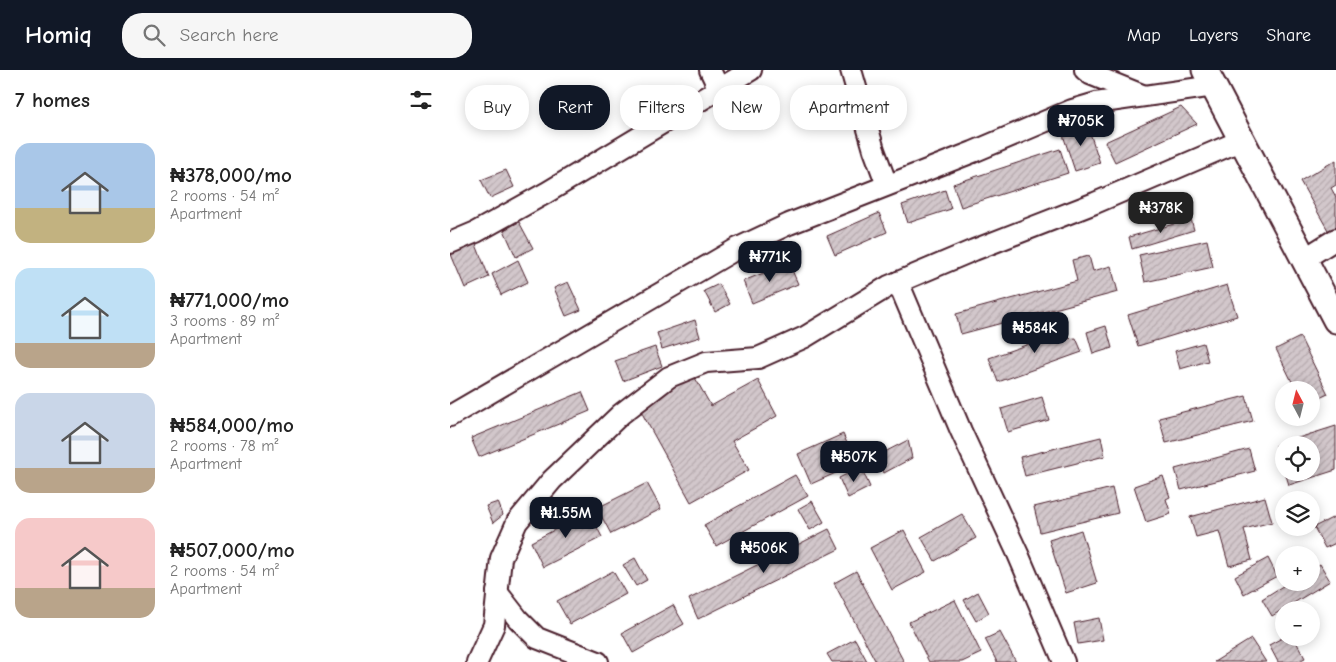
<!DOCTYPE html>
<meta charset="utf-8">
<style>
body{margin:0;font-family:"Comic Neue",sans-serif;background:#f6f6f6;color:#222;height:100vh;display:flex;flex-direction:column;font-size:19px;white-space:nowrap}
*{box-sizing:border-box;margin:0}
p{font-size:16px;color:#767676}
.icon{flex:none;width:28px;height:28px;fill:none;stroke:currentColor;stroke-width:2;stroke-linecap:round;stroke-linejoin:round}
.map{position:relative;flex:1;overflow:hidden}
.side{display:flex;flex-direction:column;background:#fff;width:450px}
.side>*{flex:none}
.guide{position:absolute;left:15px;top:15px;width:475px;height:45px;display:flex;gap:10px}
.needle{width:32px;rotate:353deg}
.controls{position:absolute;left:825px;top:311px;display:grid;gap:10px}
.controls a{display:grid;place-items:center;width:45px;height:45px;border-radius:50%;background:#fff;box-shadow:0 2px 12px #0003;font-size:25px}
.price{position:absolute;translate:-50% -42px;padding:0 11px;border-radius:10px;background:#111827;color:#fff;font-size:16px;line-height:32px;filter:drop-shadow(0 1px 2px #0008)}
.price::after{content:'';position:absolute;left:50%;top:30px;width:15px;height:11px;margin-left:-8px;background:inherit;clip-path:polygon(0 0,100% 0,50% 100%)}
.price.selected{background:#222;color:#fff}
ul{padding:0;list-style:none}
li{display:flex;align-items:center;gap:15px;height:125px;padding:0 15px}
li span{display:grid;place-items:center;flex:none;width:140px;height:100px;border-radius:15px;color:#555}
li>.icon{margin-inline-start:auto}
span .icon{width:60px;height:60px;fill:#fffc;stroke-width:1}
li b{font-size:21px}
h2{display:flex;justify-content:space-between;align-items:center;height:60px;padding:0 15px;font-size:21px}
.tag{padding:0 18px;border-radius:20px;background:#fff;box-shadow:0 2px 12px #0003;font-size:18px;line-height:45px}
.tag.selected{background:#111827;color:#fff}
header{display:flex;align-items:center;gap:30px;box-sizing:border-box;height:70px;padding:0 25px;background:#111827;color:#fff}
header strong{font-size:24px}
nav{display:flex;gap:28px;margin-inline-start:auto;font-size:18px}
.search{width:350px;height:45px;background:#f6f6f6;display:flex;align-items:center;gap:12px;box-sizing:border-box;padding:0 18px;border-radius:20px;color:#767676;font-size:19px}
main{display:flex;flex:1;min-height:0}
.map>svg:first-child{display:block}
.building{fill:url(#building-hatch);stroke:#4a1f2b}
.lines{fill:none;stroke-linecap:round;stroke-linejoin:round}
.minor-casing{stroke:#4a1f2b;stroke-width:24}
.major-casing{stroke:#4a1f2b;stroke-width:29}
.minor{stroke:#fff;stroke-width:20}
.major{stroke:#fff;stroke-width:25}
</style>
<header>
<strong>Homiq</strong>
<div class="search"><svg class="icon" aria-label="search" viewBox="0 0 24 24"><circle cx="10" cy="10" r="6"/><path d="M15 15l6 6"/></svg>Search here</div>
<nav><a>Map</a><a>Layers</a><a>Share</a></nav>
</header>
<main>
<section class="side">
<h2>7 homes<svg class="icon" aria-label="filters" viewBox="0 0 24 24"><path d="M4 7h16M4 17h16"/><circle cx="9" cy="7" r="2"/><circle cx="15" cy="17" r="2"/></svg></h2>
<ul>
<li><span style="background:linear-gradient(#a9c7e8 65%,#c2b280 0)"><svg class="icon" aria-label="home" viewBox="0 0 24 24"><path d="M3 11l9-7 9 7M6 9v11h12V9"/></svg></span><div><b>₦378,000/mo</b><p>2 rooms · 54 m²</p><p>Apartment</p></div></li>
<li><span style="background:linear-gradient(#bfe0f5 75%,#b9a48a 0)"><svg class="icon" aria-label="home" viewBox="0 0 24 24"><path d="M3 11l9-7 9 7M6 9v11h12V9"/></svg></span><div><b>₦771,000/mo</b><p>3 rooms · 89 m²</p><p>Apartment</p></div></li>
<li><span style="background:linear-gradient(#c9d6e8 75%,#b9a48a 0)"><svg class="icon" aria-label="home" viewBox="0 0 24 24"><path d="M3 11l9-7 9 7M6 9v11h12V9"/></svg></span><div><b>₦584,000/mo</b><p>2 rooms · 78 m²</p><p>Apartment</p></div></li>
<li><span style="background:linear-gradient(#f6c9c9 70%,#b9a48a 0)"><svg class="icon" aria-label="home" viewBox="0 0 24 24"><path d="M3 11l9-7 9 7M6 9v11h12V9"/></svg></span><div><b>₦507,000/mo</b><p>2 rooms · 54 m²</p><p>Apartment</p></div></li>
</ul>
</section>
<div class="map">
<svg width="886" height="592" viewBox="0 0 886 592">
<defs>
<pattern id="building-hatch" width="6" height="6" patternUnits="userSpaceOnUse" patternTransform="scale(1.25)"><rect width="6" height="6" fill="#d2c7cb"/><path d="M-1 1l2-2M0 6l6-6M5 7l2-2" fill="none" stroke="#b6aaae"/></pattern>
</defs>
<rect width="100%" height="100%" fill="#fff"/>
<filter id="ink" filterUnits="userSpaceOnUse"><feTurbulence type="fractalNoise" baseFrequency=".02" numOctaves="2"/><feDisplacementMap in="SourceGraphic" scale="10" xChannelSelector="R" yChannelSelector="G"/><feConvolveMatrix kernelMatrix="1 2 1 2 8 2 1 2 1" color-interpolation-filters="sRGB"/></filter>
<g filter="url(#ink)">
<g class="building">
<polygon points="731,37 747,54 665,92 655,72"/>
<polygon points="637,54 650,93 625,101 612,62"/>
<polygon points="610,79 618,103 511,137 503,114"/>
<polygon points="886,90 886,115 881,118 886,127 886,158 879,162 850,111"/>
<polygon points="56,100 64,117 40,128 31,110"/>
<polygon points="495,120 501,139 458,153 452,135"/>
<polygon points="429,143 437,162 385,185 377,166"/>
<polygon points="741,149 744,160 682,179 679,167"/>
<polygon points="69,152 83,178 66,187 54,160"/>
<polygon points="757,170 763,197 695,212 689,185"/>
<polygon points="25,172 39,207 15,218 0,182"/>
<polygon points="639,186 643,201 661,196 668,222 511,264 506,244 627,211 622,190"/>
<polygon points="68,190 78,212 51,225 42,204"/>
<polygon points="339,193 348,214 302,233 293,211"/>
<polygon points="118,212 131,240 116,246 104,218"/>
<polygon points="269,214 280,234 265,242 254,221"/>
<polygon points="777,215 787,246 688,276 678,245"/>
<polygon points="245,250 250,267 212,279 207,263"/>
<polygon points="609,253 615,269 626,268 632,282 548,312 539,288 596,268 593,259"/>
<polygon points="656,256 662,278 643,284 637,262"/>
<polygon points="850,267 878,324 861,332 861,320 846,320 826,279"/>
<polygon points="753,273 758,291 730,299 725,281"/>
<polygon points="205,277 212,296 173,311 165,291"/>
<polygon points="244,306 261,336 308,310 327,346 282,371 299,400 241,432 188,336"/>
<polygon points="132,322 140,341 29,387 21,368"/>
<polygon points="796,326 803,351 716,373 709,348"/>
<polygon points="592,327 599,350 558,362 551,339"/>
<polygon points="886,356 886,400 839,415 835,402 861,402 861,375 834,375 834,398 826,375"/>
<polygon points="393,364 406,394 361,414 348,384"/>
<polygon points="651,367 655,386 575,406 570,387"/>
<polygon points="458,370 462,388 434,403 425,387"/>
<polygon points="799,379 805,401 731,420 725,399"/>
<polygon points="411,397 420,417 398,428 389,408"/>
<polygon points="345,405 358,426 266,476 254,455"/>
<polygon points="713,406 720,427 716,429 721,444 696,452 684,416"/>
<polygon points="197,413 211,439 161,464 147,438"/>
<polygon points="662,418 668,443 590,462 584,437"/>
<polygon points="815,427 822,452 794,459 802,490 779,496 769,461 746,467 740,447"/>
<polygon points="362,431 374,452 360,460 348,439"/>
<polygon points="48,432 53,445 43,453 36,436"/>
<polygon points="139,442 152,467 93,497 81,472"/>
<polygon points="512,444 526,468 485,491 471,467"/>
<polygon points="886,446 886,473 875,478 864,457"/>
<polygon points="379,459 389,479 248,549 239,529"/>
<polygon points="454,460 476,502 442,520 420,478"/>
<polygon points="631,460 647,513 616,523 599,470"/>
<polygon points="185,488 197,510 186,516 173,495"/>
<polygon points="818,488 827,506 794,524 785,506"/>
<polygon points="870,494 880,511 822,546 812,529 839,512 861,512 861,499"/>
<polygon points="163,501 176,524 120,554 107,531"/>
<polygon points="406,501 454,592 426,592 384,513"/>
<polygon points="528,522 539,543 526,551 514,530"/>
<polygon points="505,530 531,583 512,592 479,592 459,552"/>
<polygon points="223,535 234,554 183,583 172,563"/>
<polygon points="649,548 653,570 628,574 624,553"/>
<polygon points="550,562 566,592 547,592 535,569"/>
<polygon points="834,567 844,568 855,588 847,592 828,592 819,575"/>
<polygon points="405,569 417,591 382,592 377,584"/>
<polygon points="801,569 816,592 764,592"/>
</g>
<g class="lines">
<g class="minor-casing">
<g id="minor">
<polyline points="260,0 269,19"/>
<polyline points="401,0 424,80 437,115"/>
<polyline points="635,0 640,4 692,25"/>
<polyline points="0,173 26,162 96,123 301,0"/>
<polyline points="854,189 886,169"/>
<polyline points="448,212 511,361 568,484 614,592"/>
<polyline points="0,346 288,178 339,154 523,82 622,40 646,33 764,16"/>
<polyline points="47,522 68,549 87,568 148,592"/>
<polyline points="27,592 44,555 51,488 67,452 102,410 171,344 219,307 256,292 308,288 355,267 439,216 524,180 645,133 792,70"/>
</g>
</g>
<g class="major-casing">
<polyline id="major" points="755,0 886,250"/>
</g>
<use href="#minor" class="minor"/>
<use href="#major" class="major"/>
</g>
</g>
</svg>
<div class="controls">
<a><svg class="needle" viewBox="-14 -14 28 28"><path d="M0-13l5 13h-10z" fill="#e53935"/><path d="M0 13l5-13h-10z" fill="#767676"/></svg></a>
<a><svg class="icon" aria-label="locate" viewBox="0 0 24 24"><circle cx="12" cy="12" r="6"/><path d="M12 2v4M12 18v4M2 12h4M18 12h4"/></svg></a>
<a><svg class="icon" aria-label="layers" viewBox="0 0 24 24"><path d="M12 4l9 5-9 5-9-5zM3 14l9 5 9-5"/></svg></a>
<a>+</a>
<a>−</a>
</div>
<b class="price" style="left:631px;top:77px">₦705K</b>
<b class="price selected" style="left:711px;top:164px">₦378K</b>
<b class="price" style="left:320px;top:213px">₦771K</b>
<b class="price" style="left:585px;top:284px">₦584K</b>
<b class="price" style="left:404px;top:413px">₦507K</b>
<b class="price" style="left:116px;top:469px">₦1.55M</b>
<b class="price" style="left:314px;top:504px">₦506K</b>
<div class="guide">
<a class="tag">Buy</a>
<a class="tag selected">Rent</a>
<a class="tag">Filters</a>
<a class="tag">New</a>
<a class="tag">Apartment</a>
</div>
</div>
</main>
